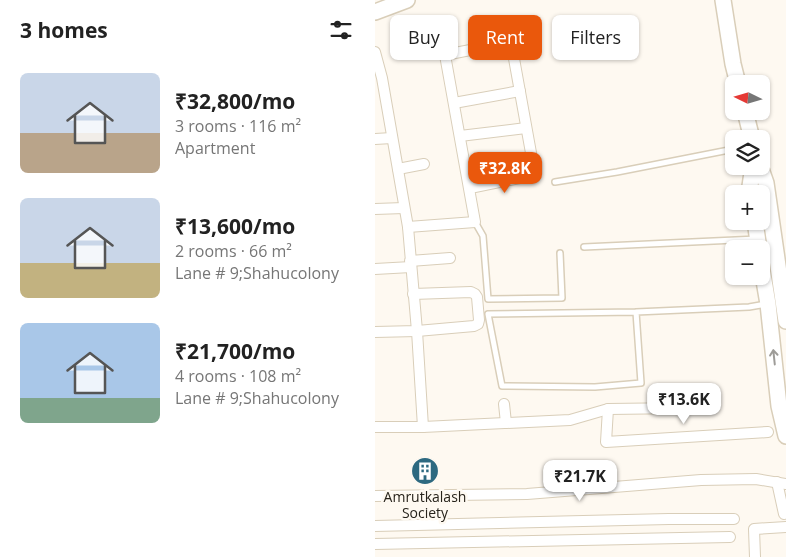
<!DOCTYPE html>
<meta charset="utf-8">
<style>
body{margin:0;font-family:"Open Sans",sans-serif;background:#f2f2f2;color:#222;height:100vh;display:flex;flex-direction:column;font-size:19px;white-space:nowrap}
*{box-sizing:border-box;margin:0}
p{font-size:16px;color:#767676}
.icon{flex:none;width:28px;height:28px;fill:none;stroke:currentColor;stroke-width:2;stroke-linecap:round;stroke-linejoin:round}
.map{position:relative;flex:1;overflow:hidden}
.sheet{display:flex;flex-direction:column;background:#fff;width:375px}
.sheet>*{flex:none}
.banner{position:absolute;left:15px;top:15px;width:320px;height:45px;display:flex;gap:10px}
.needle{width:32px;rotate:275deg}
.buttons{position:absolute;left:350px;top:75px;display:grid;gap:10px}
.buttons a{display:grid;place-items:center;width:45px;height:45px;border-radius:8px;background:#fff;box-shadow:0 1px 4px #0004;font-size:25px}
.price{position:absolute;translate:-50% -42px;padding:0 11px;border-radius:10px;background:#fff;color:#222;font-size:16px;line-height:32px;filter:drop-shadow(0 1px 2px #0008)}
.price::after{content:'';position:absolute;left:50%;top:30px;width:15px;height:11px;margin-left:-8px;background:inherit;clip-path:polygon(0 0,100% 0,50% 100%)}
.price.current{background:#ea580c;color:#fff}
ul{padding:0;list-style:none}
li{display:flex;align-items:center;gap:15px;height:125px;padding:0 20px}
li span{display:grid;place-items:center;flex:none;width:140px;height:100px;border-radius:8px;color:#555}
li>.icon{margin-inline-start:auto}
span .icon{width:60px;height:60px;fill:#fffc;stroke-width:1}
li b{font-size:21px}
h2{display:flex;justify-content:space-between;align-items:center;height:60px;padding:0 20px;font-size:21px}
.tag{padding:0 18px;border-radius:8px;background:#fff;box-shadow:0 1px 4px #0004;font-size:18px;line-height:45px}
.tag.current{background:#ea580c;color:#fff}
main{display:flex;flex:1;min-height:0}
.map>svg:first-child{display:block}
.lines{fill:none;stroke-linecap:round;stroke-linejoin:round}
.lane-casing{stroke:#d9ceb9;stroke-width:8}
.street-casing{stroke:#d9ceb9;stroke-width:12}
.secondary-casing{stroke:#d9ceb9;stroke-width:18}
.lane{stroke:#fff;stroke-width:5}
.street{stroke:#fff;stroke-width:10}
.secondary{stroke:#fff;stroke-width:15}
.oneway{stroke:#9e9c98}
.labels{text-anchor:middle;stroke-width:5;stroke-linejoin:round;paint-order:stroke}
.poi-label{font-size:14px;fill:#27231b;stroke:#fef9f1}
</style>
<main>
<section class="sheet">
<h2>3 homes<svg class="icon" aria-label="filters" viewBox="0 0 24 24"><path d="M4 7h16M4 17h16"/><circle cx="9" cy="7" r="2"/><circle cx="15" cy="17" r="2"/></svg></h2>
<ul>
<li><span style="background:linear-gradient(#c9d6e8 60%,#b9a48a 0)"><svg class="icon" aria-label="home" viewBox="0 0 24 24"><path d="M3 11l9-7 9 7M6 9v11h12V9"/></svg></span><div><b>₹32,800/mo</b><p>3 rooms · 116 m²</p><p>Apartment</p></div></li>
<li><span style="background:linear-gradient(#c9d6e8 65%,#c2b280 0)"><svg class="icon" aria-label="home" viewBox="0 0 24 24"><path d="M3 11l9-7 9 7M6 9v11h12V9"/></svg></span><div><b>₹13,600/mo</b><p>2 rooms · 66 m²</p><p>Lane # 9;Shahucolony</p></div></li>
<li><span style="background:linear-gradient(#a9c7e8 75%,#7fa58c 0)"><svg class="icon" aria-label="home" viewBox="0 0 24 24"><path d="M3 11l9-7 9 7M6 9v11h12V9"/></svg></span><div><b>₹21,700/mo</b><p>4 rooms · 108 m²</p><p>Lane # 9;Shahucolony</p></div></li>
</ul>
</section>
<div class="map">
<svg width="411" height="557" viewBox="0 0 411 557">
<rect width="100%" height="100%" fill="#fef9f1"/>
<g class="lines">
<g class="lane-casing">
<g id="lane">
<polyline points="180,182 242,172 359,149"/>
<polyline points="100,222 108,236 113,299 187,298 185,253"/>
<polyline points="209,247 382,239"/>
<polyline points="261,312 266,383 220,387 127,386 113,314 261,312 374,307 391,304"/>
</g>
</g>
<g class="street-casing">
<g id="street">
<polyline points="0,52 7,78 33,227 42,331 48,427"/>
<polyline points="79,103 145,91"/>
<polyline points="85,136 151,128"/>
<polyline points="0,139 17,138"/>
<polyline points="23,169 49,164"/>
<polyline points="0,209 29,208"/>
<polyline points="33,227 100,222 70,55 136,42 160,175 95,188"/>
<polyline points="35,261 75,258"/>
<polyline points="0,269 36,267"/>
<polyline points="0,332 42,331 99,326 103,324 104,320 102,297 100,294 96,292 38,294"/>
<polyline points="129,404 131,423"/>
<polyline points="233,409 231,442 393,432"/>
<polyline points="0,427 48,427 195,420 233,409 311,408"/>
<polyline points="402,482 409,514"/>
<polyline points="0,496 152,494 326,480 381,479 411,484"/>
<polyline points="0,526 294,519 359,519"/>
<polyline points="0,544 355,537"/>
<polyline points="380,557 379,529 411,527"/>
</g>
</g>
<g class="secondary-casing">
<g id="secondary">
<polyline points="348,0 358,64 363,84"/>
<polyline points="0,12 32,0"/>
<polyline points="370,111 377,139"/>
<polyline points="385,166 391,183 411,321"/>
<polyline points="377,194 375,186 378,166"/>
<polyline points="380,221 384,249"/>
<polyline points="386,263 393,304 404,406 411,436"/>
</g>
</g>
<use href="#lane" class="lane"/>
<use href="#street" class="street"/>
<use href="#secondary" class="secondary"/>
</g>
<defs><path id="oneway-shaft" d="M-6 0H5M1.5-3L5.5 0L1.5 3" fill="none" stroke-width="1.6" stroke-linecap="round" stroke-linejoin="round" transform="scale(1.25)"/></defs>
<use class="oneway" href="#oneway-shaft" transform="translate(399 357) rotate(-96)"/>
<defs>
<g id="building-disc" transform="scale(1.4375)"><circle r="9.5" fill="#2d6980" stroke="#fef9f1"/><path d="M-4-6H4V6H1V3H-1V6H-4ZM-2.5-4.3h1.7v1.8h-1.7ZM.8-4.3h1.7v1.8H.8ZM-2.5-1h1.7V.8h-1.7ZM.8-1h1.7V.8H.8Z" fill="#fff"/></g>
</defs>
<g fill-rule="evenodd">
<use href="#building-disc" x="50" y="471"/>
</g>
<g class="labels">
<g class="poi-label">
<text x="50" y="502">Amrutkalash<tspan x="50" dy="16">Society</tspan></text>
</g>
</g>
</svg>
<div class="buttons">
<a><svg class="needle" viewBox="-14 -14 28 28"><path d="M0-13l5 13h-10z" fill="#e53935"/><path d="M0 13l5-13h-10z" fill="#767676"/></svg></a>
<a><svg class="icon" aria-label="layers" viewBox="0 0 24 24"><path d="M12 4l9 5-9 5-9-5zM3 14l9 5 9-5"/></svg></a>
<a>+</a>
<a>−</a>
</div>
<b class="price current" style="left:130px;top:194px">₹32.8K</b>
<b class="price" style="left:309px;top:425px">₹13.6K</b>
<b class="price" style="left:205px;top:502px">₹21.7K</b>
<div class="banner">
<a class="tag">Buy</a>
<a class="tag current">Rent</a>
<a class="tag">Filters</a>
</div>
</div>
</main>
